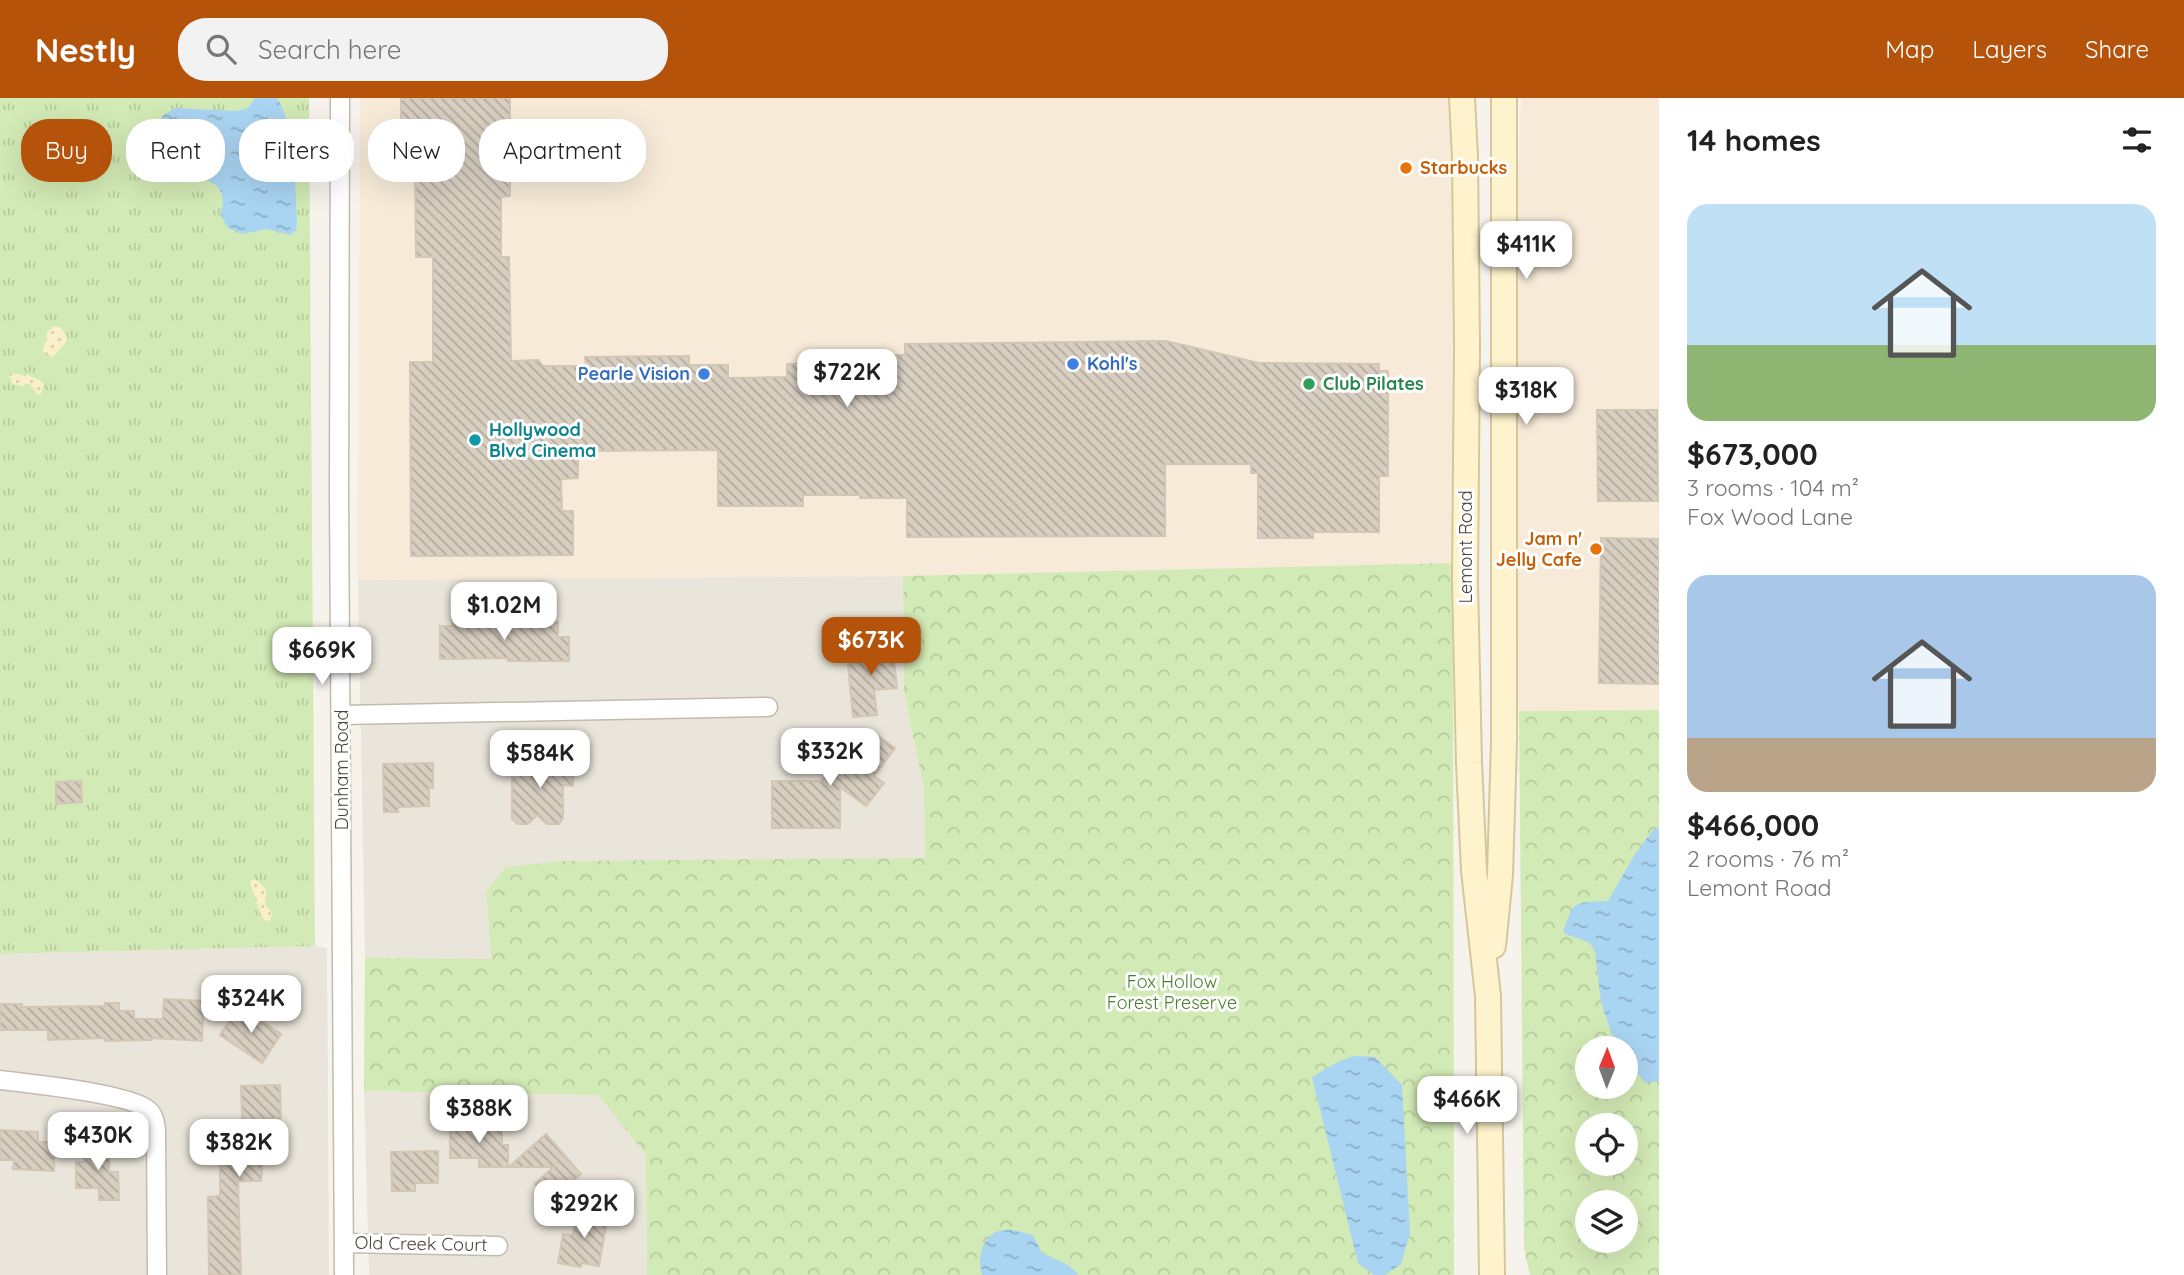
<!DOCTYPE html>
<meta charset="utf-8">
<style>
body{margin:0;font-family:Quicksand,sans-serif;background:#f2f2f2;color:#222;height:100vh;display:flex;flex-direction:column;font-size:26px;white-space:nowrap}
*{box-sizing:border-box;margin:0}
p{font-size:23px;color:#767676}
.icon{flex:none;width:38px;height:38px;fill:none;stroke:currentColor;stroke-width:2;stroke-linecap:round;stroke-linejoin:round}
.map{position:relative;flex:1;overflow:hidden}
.sheet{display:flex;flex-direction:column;background:#fff;width:525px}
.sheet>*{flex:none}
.top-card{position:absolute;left:21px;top:21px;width:665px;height:63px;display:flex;gap:14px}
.needle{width:46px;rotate:1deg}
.buttons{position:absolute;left:1575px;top:938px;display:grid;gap:14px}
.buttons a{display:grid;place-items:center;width:63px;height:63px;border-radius:50%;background:#fff;box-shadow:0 7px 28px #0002;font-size:35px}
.price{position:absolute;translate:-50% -60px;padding:0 16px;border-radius:14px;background:#fff;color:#222;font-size:23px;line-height:46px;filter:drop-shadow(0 2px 4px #0008)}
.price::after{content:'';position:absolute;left:50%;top:42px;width:21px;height:16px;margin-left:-10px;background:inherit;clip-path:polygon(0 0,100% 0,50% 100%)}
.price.selected{background:#b45309;color:#fff}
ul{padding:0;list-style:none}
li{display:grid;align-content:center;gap:14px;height:371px;padding:0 28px}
li span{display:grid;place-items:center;height:217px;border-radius:21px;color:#555}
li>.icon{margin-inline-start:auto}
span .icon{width:126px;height:126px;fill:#fffc;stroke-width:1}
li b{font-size:30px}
h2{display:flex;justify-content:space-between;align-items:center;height:84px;padding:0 28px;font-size:30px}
.tag{padding:0 24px;border-radius:28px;background:#fff;box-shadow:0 7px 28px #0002;font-size:24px;line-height:63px}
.tag.selected{background:#b45309;color:#fff}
header{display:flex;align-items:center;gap:42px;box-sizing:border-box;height:98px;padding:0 35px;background:#b45309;color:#fff}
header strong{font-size:33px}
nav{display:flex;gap:38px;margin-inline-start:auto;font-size:24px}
.search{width:490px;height:63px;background:#f2f2f2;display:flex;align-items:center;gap:18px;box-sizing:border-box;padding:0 24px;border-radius:28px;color:#767676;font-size:26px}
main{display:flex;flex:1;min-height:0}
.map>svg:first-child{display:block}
.residential{fill:#eae5da}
.commercial{fill:#f7ead8}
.grass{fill:url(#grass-tufts)}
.sand{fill:url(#sand-dots)}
.park{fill:url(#park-crowns);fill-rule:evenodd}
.water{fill:url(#water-ripples)}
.building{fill:url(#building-back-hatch);stroke:#d3c7b4;stroke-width:2}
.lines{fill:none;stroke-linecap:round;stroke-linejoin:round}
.street-casing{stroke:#c2bbae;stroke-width:21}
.secondary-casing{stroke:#d6c79b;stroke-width:28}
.street{stroke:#fff;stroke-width:18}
.secondary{stroke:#fff3cd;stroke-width:24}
.food-dot{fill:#e8710a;stroke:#fff;stroke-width:2.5}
.shop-dot{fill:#3f7fe0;stroke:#fff;stroke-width:2.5}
.leisure-dot{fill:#2e9e5b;stroke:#fff;stroke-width:2.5}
.culture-dot{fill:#0f9aa8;stroke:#fff;stroke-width:2.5}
.labels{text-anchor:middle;stroke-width:6;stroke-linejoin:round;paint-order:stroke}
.food-label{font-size:18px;font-weight:bold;fill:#c56008;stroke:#fff;text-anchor:start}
.shop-label{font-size:18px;font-weight:bold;fill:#366cbe;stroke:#fff;text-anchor:start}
.leisure-label{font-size:18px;font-weight:bold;fill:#27864d;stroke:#fff;text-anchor:start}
.culture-label{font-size:18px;font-weight:bold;fill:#0d838f;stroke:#fff;text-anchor:start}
.street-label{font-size:18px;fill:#4b4439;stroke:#fff}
.park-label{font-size:18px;fill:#4a7f2a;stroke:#fff}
</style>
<header>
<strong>Nestly</strong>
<div class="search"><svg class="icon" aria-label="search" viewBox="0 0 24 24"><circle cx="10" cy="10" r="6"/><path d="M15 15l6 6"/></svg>Search here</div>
<nav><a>Map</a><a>Layers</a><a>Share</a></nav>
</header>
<main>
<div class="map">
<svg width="1659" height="1177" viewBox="0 0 1659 1177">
<defs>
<pattern id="grass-tufts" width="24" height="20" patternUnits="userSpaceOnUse" patternTransform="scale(1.75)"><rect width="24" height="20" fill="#d2eab5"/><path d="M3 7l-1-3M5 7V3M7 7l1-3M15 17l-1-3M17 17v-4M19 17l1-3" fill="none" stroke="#b6ca9c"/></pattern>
<pattern id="sand-dots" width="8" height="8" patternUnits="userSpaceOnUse" patternTransform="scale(1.75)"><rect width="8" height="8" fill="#f9efc9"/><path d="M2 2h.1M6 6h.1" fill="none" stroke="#d7cead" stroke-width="1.8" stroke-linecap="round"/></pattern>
<pattern id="park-crowns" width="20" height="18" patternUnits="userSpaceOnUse" patternTransform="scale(1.75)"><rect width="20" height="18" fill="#d2eab5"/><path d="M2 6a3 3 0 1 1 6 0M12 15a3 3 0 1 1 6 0" fill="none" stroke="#b6ca9c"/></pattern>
<pattern id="water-ripples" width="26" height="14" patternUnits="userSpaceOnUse" patternTransform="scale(1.75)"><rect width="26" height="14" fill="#a9d4f2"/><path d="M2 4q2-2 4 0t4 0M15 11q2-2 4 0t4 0" fill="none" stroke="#8caec5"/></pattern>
<pattern id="building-back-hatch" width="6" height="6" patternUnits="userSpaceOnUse" patternTransform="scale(1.75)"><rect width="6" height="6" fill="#d8cfc1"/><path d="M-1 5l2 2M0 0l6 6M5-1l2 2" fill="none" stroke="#b1aa9e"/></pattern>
</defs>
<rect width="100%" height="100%" fill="#f6f3ec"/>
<g class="residential">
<polygon points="903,478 904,594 924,691 925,761 564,763 486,793 491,861 365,860 358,482"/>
<polygon points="315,848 327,850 329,1177 0,1177 0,856"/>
<polygon points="364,993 598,997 646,1057 647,1177 369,1177"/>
</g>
<g class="commercial">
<polygon points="360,0 1451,0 1452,19 1453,465 903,478 358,482"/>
<polygon points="1521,0 1659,0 1659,612 1519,613 1513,134 1519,66"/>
</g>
<polygon class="grass" points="0,0 309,0 315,848 0,856"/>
<g class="sand">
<path d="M55,228L60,229L67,238L66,244L53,259L43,254C43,247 47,241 47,234Z"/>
<polygon points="12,276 28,277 39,282 44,286 41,296 37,296 30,286 25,286 23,288 13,286 9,278"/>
<path d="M252,781L259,783L266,792C266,808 261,802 272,815L270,823L263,822L250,785Z"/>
</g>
<g class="park">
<polygon points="1453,465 1454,1177 647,1177 646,1057 598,997 364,993 365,860 491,861 486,793 506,769 564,763 925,760 924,691 904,594 903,478"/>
<path d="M1659,612V1177H1530L1524,1151L1519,613ZM1587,950H1626V989H1587ZM1587,1027H1626V1066H1587ZM1587,1104H1626V1143H1587Z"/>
</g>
<g class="water">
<path d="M255,0H277C296,30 295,88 297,124L296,132L291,137L266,131L243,136L228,130L220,116L223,107L222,96L217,88L182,67L158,36L162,18L175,10L236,13L248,10Z"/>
<path d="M1654,731H1659V983L1645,985L1626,960V950H1618L1615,946L1601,904L1595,854L1590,845L1563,835C1573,801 1575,805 1608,803L1635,756Z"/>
<polygon points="1353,958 1375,959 1402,987 1410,1136 1401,1166 1385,1177 1374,1177 1358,1165 1312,979 1336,965"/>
<path d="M1014,1132L1033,1137L1042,1155L1068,1167L1079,1177H982C977,1162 981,1142 996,1134C1001,1132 1009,1132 1014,1132Z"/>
</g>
<g class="building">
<polygon points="401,0 510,0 510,98 501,99 501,159 509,159 511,263 538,262 543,268 586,268 585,259 689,258 689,267 728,267 728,280 787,279 787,266 827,265 827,257 905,257 905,246 1166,243 1259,265 1379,266 1379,273 1388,273 1388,378 1379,378 1379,434 1313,434 1313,440 1258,440 1258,375 1251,375 1251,366 1165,366 1165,438 907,439 907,400 860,400 860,397 803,397 803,408 718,408 718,352 578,353 578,380 561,381 562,413 573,413 573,457 411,458 410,264 433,264 433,159 416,159 415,60 401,60"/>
<polygon points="1597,312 1657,312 1658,403 1598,403"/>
<polygon points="1601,440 1659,441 1659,586 1599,585"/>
<polygon points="452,521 471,521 471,529 508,528 508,525 558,524 558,539 569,539 569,563 508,563 508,560 440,561 440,528 452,528"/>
<polygon points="892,544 897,590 874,592 877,617 853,619 848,567 872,546"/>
<polygon points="877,637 895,650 874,678 884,685 866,708 840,689 840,730 772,730 772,683 822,683 835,665 830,662 845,642 863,655"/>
<polygon points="540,661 573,661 573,688 563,687 563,720 559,726 547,726 537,717 528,726 518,726 512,721 512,664 540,664"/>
<polygon points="433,665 433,690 429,690 429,708 398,709 398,714 384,714 383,666"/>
<polygon points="81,683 82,704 56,706 56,684"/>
<polygon points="164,901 204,903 202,943 152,940 152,942 105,943 105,940 48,942 48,932 0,932 0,906 22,906 22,909 105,908 105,905 119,905 119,913 134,913 134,921 163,921"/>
<polygon points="239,908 281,936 262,965 220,937"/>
<polygon points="280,987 281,1020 263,1021 263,1026 260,1026 262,1077 261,1083 238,1083 241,1177 209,1177 208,1099 220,1098 220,1063 227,1063 235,1054 234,1044 243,1044 241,988"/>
<polygon points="450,1028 502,1029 502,1047 508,1047 508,1069 479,1069 479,1060 450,1060"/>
<polygon points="0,1032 38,1034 38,1044 55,1044 54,1073 13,1071 14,1062 0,1062"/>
<polygon points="546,1036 581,1076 568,1087 572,1092 554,1108 535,1086 553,1069 509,1069"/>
<polygon points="84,1046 109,1046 109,1074 118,1074 119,1102 99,1102 99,1090 76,1090 76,1064 84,1064"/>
<polygon points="438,1053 438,1085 415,1085 415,1093 392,1093 391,1054"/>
<polygon points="577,1111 608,1115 599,1168 582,1165 581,1169 558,1165 563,1136 573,1137"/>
</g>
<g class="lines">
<g class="street-casing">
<g id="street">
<polyline points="340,0 339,398 344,1177"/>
<polyline points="342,617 768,609"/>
<path d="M0,982C27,985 131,996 148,1012C154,1017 155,1024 156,1032L157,1177"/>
<polyline points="344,1145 498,1148"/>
</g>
</g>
<g class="secondary-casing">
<g id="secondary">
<polyline points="1462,0 1465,59 1467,247 1465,484 1469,665 1474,773 1488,898 1492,1177"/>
<polyline points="1493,848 1500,777 1504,644 1504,0"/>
</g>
</g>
<use href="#street" class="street"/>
<use href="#secondary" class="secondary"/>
</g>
<g class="food-dot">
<circle cx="1406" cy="70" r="7"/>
<circle cx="1596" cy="451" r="7"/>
</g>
<g class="shop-dot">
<circle cx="1073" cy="266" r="7"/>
<circle cx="704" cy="276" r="7"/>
</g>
<circle class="leisure-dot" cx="1309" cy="286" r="7"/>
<circle class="culture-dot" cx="475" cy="342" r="7"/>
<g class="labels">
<g class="food-label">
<text x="1420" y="76">Starbucks</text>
<text x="1582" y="447" text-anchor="end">Jam n'<tspan x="1582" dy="21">Jelly Cafe</tspan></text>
</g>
<g class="shop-label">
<text x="1087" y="272">Kohl's</text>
<text x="690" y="282" text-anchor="end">Pearle Vision</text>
</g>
<g class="leisure-label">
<text x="1323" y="292">Club Pilates</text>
</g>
<g class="culture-label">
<text x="489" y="338">Hollywood<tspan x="489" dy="21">Blvd Cinema</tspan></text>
</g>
<g class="street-label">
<text transform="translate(1466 449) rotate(-90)" y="6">Lemont Road</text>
<text transform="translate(342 672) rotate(-90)" y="6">Dunham Road</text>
<text transform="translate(421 1146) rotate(1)" y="6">Old Creek Court</text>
</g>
<g class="park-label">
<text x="1172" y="890">Fox Hollow<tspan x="1172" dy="21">Forest Preserve</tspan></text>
</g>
</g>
</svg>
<div class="buttons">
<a><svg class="needle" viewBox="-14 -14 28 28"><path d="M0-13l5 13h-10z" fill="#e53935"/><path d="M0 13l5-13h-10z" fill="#767676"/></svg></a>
<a><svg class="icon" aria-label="locate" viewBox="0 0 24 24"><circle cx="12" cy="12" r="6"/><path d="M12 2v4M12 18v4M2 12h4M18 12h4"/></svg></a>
<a><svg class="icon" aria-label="layers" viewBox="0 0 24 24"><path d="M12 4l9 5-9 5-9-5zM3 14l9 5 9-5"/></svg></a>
</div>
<b class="price" style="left:1526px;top:183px">$411K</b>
<b class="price" style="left:847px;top:311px">$722K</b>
<b class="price" style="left:1526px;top:329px">$318K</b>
<b class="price" style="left:504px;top:544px">$1.02M</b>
<b class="price selected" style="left:871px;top:579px">$673K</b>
<b class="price" style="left:322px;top:589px">$669K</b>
<b class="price" style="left:830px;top:690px">$332K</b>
<b class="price" style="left:540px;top:692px">$584K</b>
<b class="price" style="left:251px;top:937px">$324K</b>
<b class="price" style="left:1467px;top:1038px">$466K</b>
<b class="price" style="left:479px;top:1047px">$388K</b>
<b class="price" style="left:98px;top:1074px">$430K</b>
<b class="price" style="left:239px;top:1081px">$382K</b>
<b class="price" style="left:584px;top:1142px">$292K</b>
<div class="top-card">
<a class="tag selected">Buy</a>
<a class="tag">Rent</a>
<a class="tag">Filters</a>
<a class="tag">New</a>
<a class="tag">Apartment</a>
</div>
</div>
<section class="sheet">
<h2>14 homes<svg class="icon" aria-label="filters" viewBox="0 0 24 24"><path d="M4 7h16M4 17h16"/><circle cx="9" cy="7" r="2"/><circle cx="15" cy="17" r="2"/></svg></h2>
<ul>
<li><span style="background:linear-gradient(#bfe0f5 65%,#8fb573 0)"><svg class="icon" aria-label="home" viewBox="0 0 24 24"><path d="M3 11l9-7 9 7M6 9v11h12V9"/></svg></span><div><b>$673,000</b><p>3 rooms · 104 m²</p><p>Fox Wood Lane</p></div></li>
<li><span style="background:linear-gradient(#a9c7e8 75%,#b9a48a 0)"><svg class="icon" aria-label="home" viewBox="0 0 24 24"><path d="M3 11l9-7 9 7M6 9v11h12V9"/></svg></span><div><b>$466,000</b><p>2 rooms · 76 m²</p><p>Lemont Road</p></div></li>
</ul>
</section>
</main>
